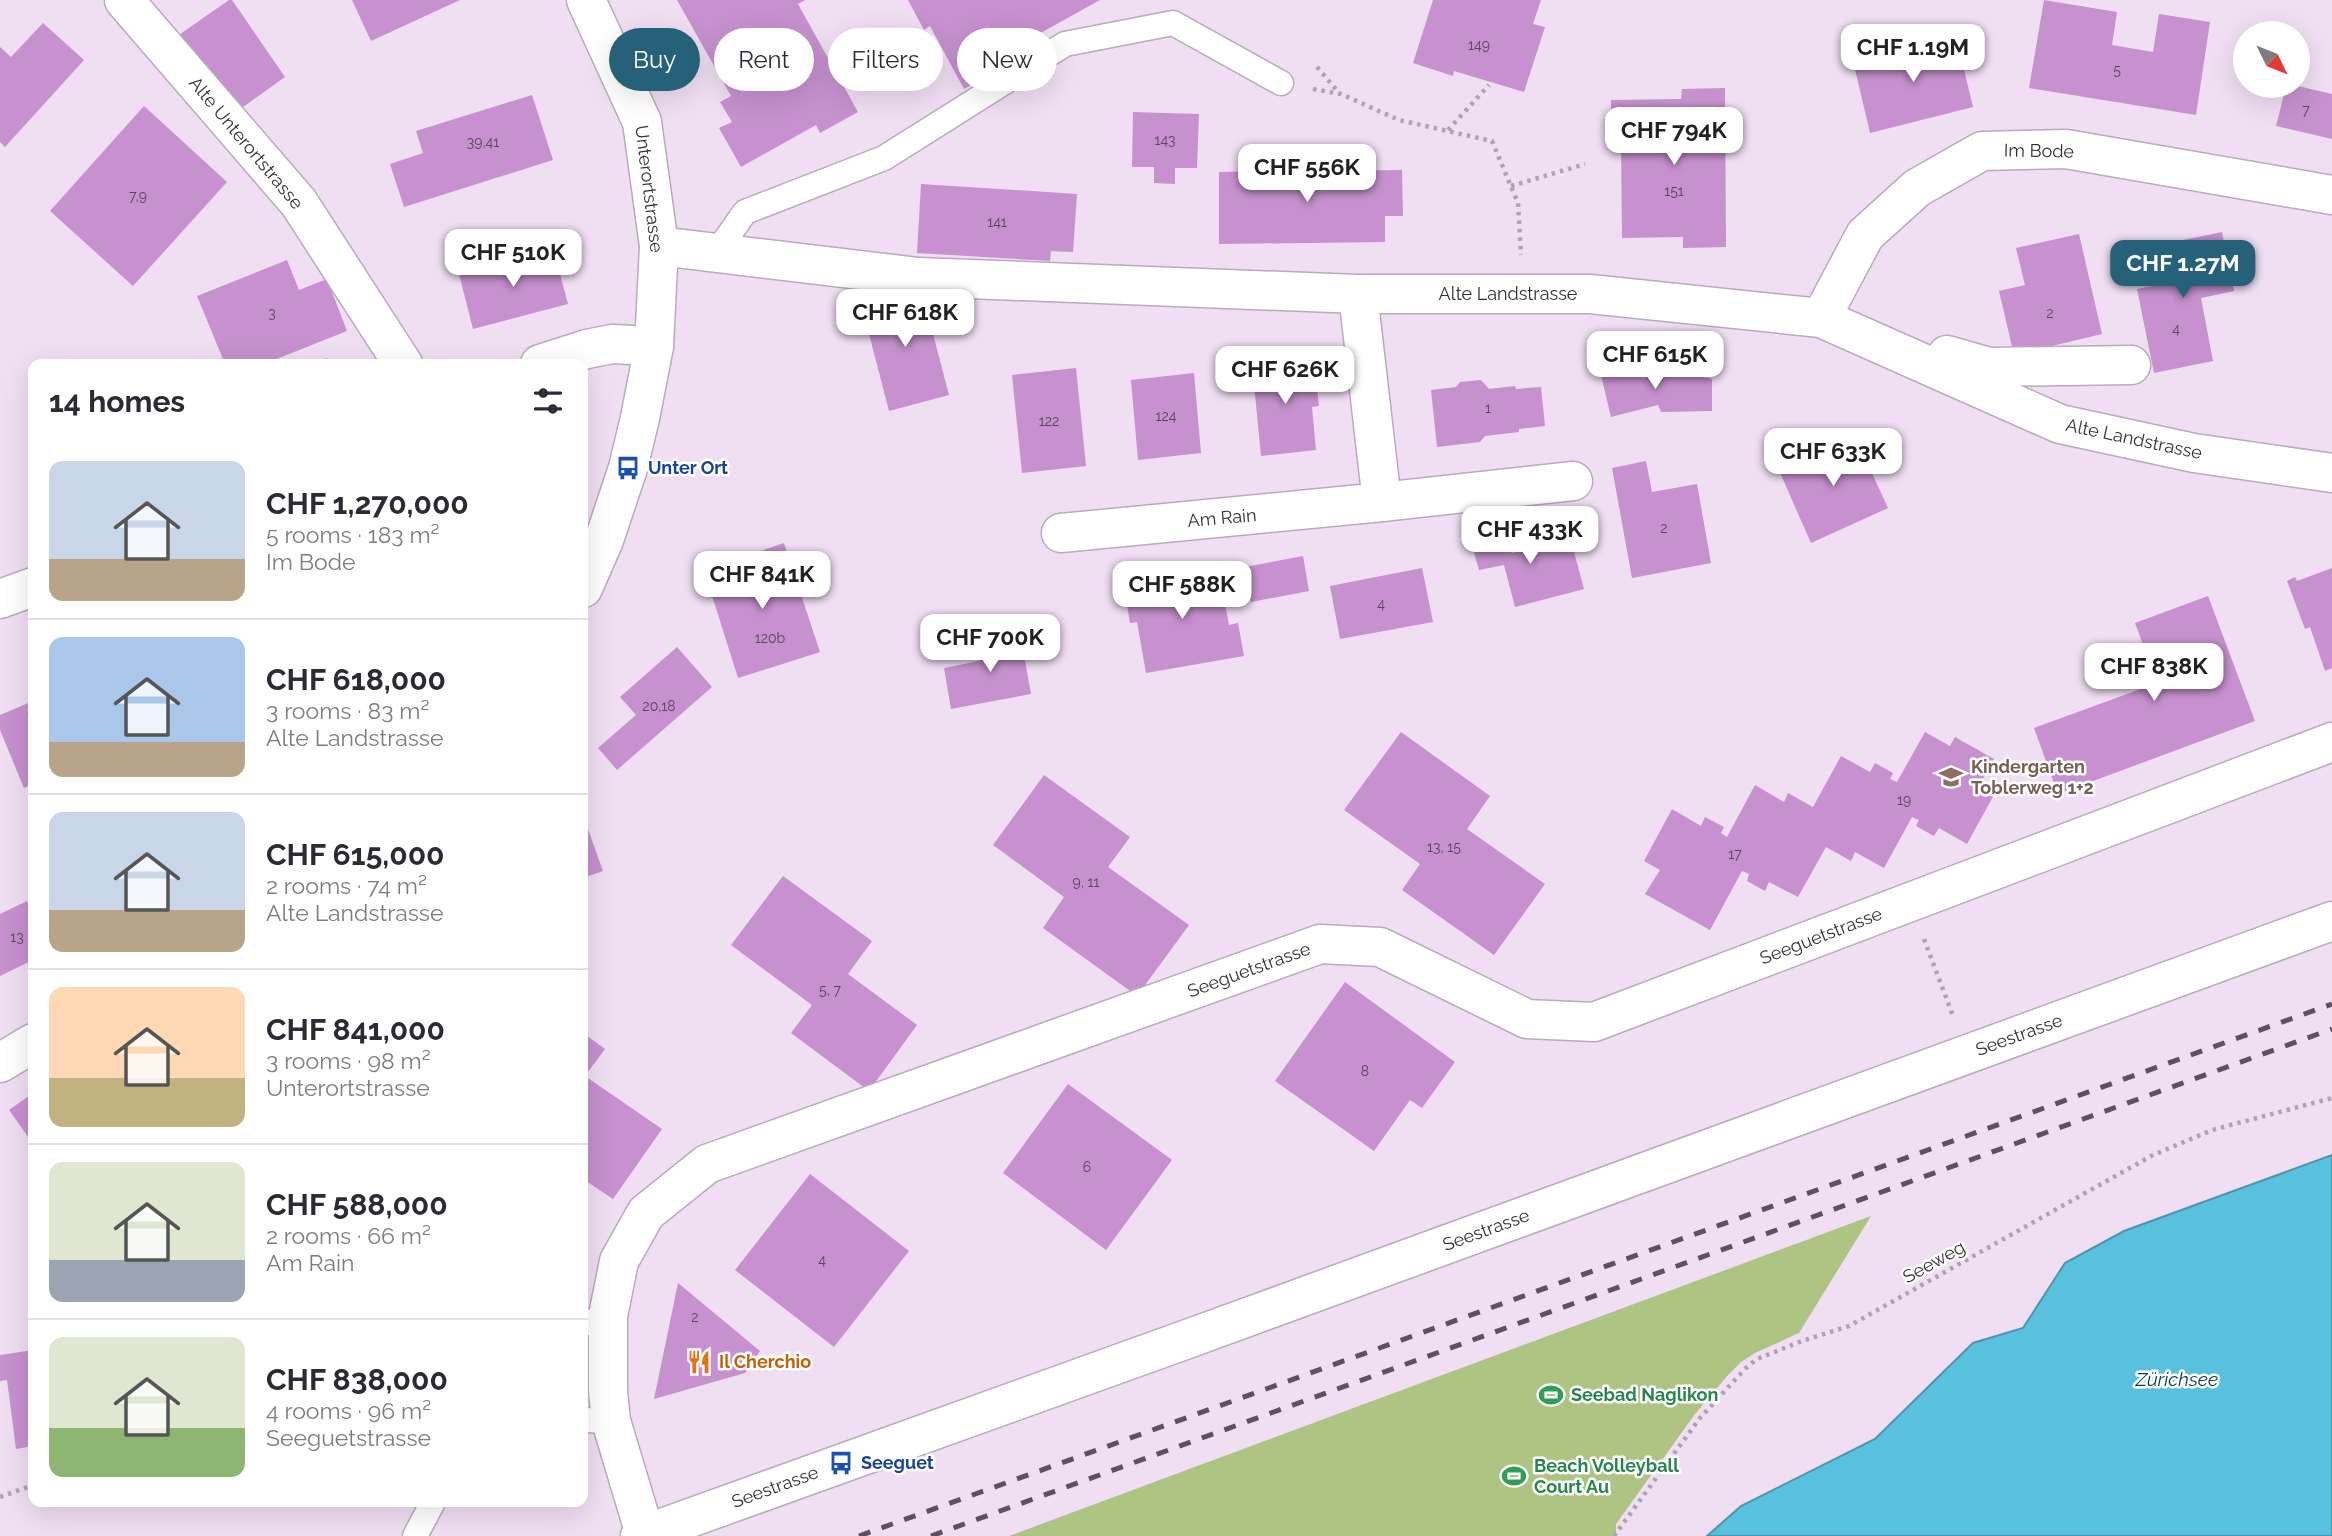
<!DOCTYPE html>
<meta charset="utf-8">
<style>
body{margin:0;font-family:Raleway,sans-serif;background:#f7f7f7;color:#2b2b33;height:100vh;display:flex;flex-direction:column;font-size:26px;white-space:nowrap}
*{box-sizing:border-box;margin:0}
p{font-size:23px;color:#7c7c81}
.icon{flex:none;width:38px;height:38px;fill:none;stroke:currentColor;stroke-width:2;stroke-linecap:round;stroke-linejoin:round}
.map{position:relative;flex:1;overflow:hidden}
.side{position:absolute;left:28px;top:359px;width:560px;height:1148px;display:flex;flex-direction:column;background:#fff;border-radius:14px;box-shadow:0 7px 28px #0002}
.side>*{flex:none}
.top-card{position:absolute;left:609px;top:28px;width:665px;height:63px;display:flex;gap:14px}
.needle{width:46px;rotate:133deg}
.fabs{position:absolute;left:2233px;top:21px;display:grid;gap:14px}
.fabs a{display:grid;place-items:center;width:77px;height:77px;border-radius:50%;background:#fff;box-shadow:0 7px 28px #0002;font-size:35px}
.price{position:absolute;translate:-50% -60px;padding:0 16px;border-radius:14px;background:#fff;color:#222;font-size:23px;line-height:46px;filter:drop-shadow(0 2px 4px #0008)}
.price::after{content:'';position:absolute;left:50%;top:42px;width:21px;height:16px;margin-left:-10px;background:inherit;clip-path:polygon(0 0,100% 0,50% 100%)}
.price.current{background:#26617a;color:#fff}
ul{padding:0;list-style:none}
li{display:flex;align-items:center;gap:21px;height:175px;padding:0 21px}
li+li{border-top:2px solid #e1e1e2}
li span{display:grid;place-items:center;flex:none;width:196px;height:140px;border-radius:14px;color:#555}
li>.icon{margin-inline-start:auto}
span .icon{width:84px;height:84px;fill:#fffc;stroke-width:1}
li b{font-size:30px}
h2{display:flex;justify-content:space-between;align-items:center;height:84px;padding:0 21px;font-size:30px}
.tag{padding:0 24px;border-radius:32px;background:#fff;box-shadow:0 7px 28px #0002;font-size:24px;line-height:63px}
.tag.current{background:#26617a;color:#fff}
.map>svg:first-child{display:block}
.green{fill:#adc483}
.water{fill:#58c1de;stroke:#4d95ab;stroke-width:2}
.building{fill:#c691ce}
.lines{fill:none;stroke-linecap:round;stroke-linejoin:round}
.service-casing{stroke:#baaabd;stroke-width:27}
.minor-casing{stroke:#baaabd;stroke-width:41}
.primary-casing{stroke:#baaabd;stroke-width:41}
.path{stroke:#b0a2b3;stroke-width:4.5;stroke-dasharray:3.5 5;stroke-linecap:butt}
.service{stroke:#fff;stroke-width:24}
.minor{stroke:#fff;stroke-width:38}
.primary{stroke:#fff;stroke-width:38}
.rail{stroke:#5c525d;stroke-width:5;stroke-dasharray:12 12;stroke-linecap:butt}
.labels{text-anchor:middle;stroke-width:5;stroke-linejoin:round;paint-order:stroke}
.number-label{font-size:14px;fill:#58465b}
.street-label{font-size:18px;fill:#342d35;stroke:#fff}
.transit-label{font-size:18px;font-weight:bold;fill:#164399;stroke:#fff;text-anchor:start}
.education-label{font-size:18px;font-weight:bold;fill:#785e54;stroke:#fff;text-anchor:start}
.food-label{font-size:18px;font-weight:bold;fill:#c56008;stroke:#fff;text-anchor:start}
.leisure-label{font-size:18px;font-weight:bold;fill:#27864d;stroke:#fff;text-anchor:start}
.water-label{font-size:19px;font-style:italic;fill:#073a46;stroke:#fff}
</style>
<div class="map">
<svg width="2332" height="1536" viewBox="0 0 2332 1536">
<rect width="100%" height="100%" fill="#f0def3"/>
<polygon class="green" points="1871,1216 1799,1333 1755,1353 1741,1362 1728,1375 1695,1414 1616,1524 1616,1536 1009,1536"/>
<polygon class="water" points="2332,1155 2332,1536 1707,1536 1741,1506 1875,1439 1973,1343 2023,1328 2065,1263 2124,1231"/>
<g class="building">
<polygon points="229,0 232,0 285,77 228,118 173,39"/>
<polygon points="352,0 460,0 371,41"/>
<polygon points="677,0 805,0 798,4 858,112 820,133 816,125 741,167 719,128 732,122 720,102 731,96"/>
<polygon points="908,0 1100,0 1019,45 1024,56 964,89 930,26 924,30"/>
<polygon points="1433,0 1541,0 1533,24 1545,27 1524,92 1454,71 1453,76 1413,63"/>
<polygon points="2044,0 2117,12 2112,45 2153,52 2159,14 2210,22 2196,115 2029,88"/>
<polygon points="43,23 84,60 5,147 0,142 0,47 11,57"/>
<polygon points="1956,36 1973,107 1870,133 1853,61"/>
<polygon points="2286,86 2298,86 2332,94 2332,139 2276,126"/>
<polygon points="1725,88 1726,247 1683,248 1683,237 1622,238 1621,145 1611,145 1611,100 1681,99 1682,89"/>
<polygon points="532,95 553,160 404,207 390,164 423,153 416,131"/>
<polygon points="144,106 227,182 133,286 50,211"/>
<polygon points="1133,112 1199,114 1197,168 1175,168 1175,184 1154,183 1154,167 1132,167"/>
<polygon points="1275,153 1313,154 1313,171 1402,170 1403,216 1385,216 1385,242 1219,244 1219,172 1275,171"/>
<polygon points="921,184 1077,194 1073,252 1051,251 1050,261 917,253"/>
<polygon points="2222,232 2234,291 2201,298 2213,361 2154,373 2137,289 2157,285 2149,247"/>
<polygon points="2079,234 2102,334 2014,355 1999,291 2025,285 2016,248"/>
<polygon points="553,248 568,304 473,329 459,274"/>
<polygon points="287,260 299,290 327,279 347,331 264,364 225,364 197,296"/>
<polygon points="921,288 949,395 889,411 861,303"/>
<polygon points="1307,357 1310,381 1316,381 1319,406 1312,407 1316,450 1261,456 1252,364"/>
<polygon points="327,358 329,364 311,364"/>
<polygon points="1637,362 1642,378 1672,371 1712,379 1712,411 1661,412 1658,405 1611,417 1600,371"/>
<polygon points="1076,368 1086,466 1022,473 1012,375"/>
<polygon points="1194,373 1201,453 1138,460 1131,380"/>
<polygon points="1481,380 1489,389 1515,386 1516,389 1541,387 1545,426 1519,429 1519,432 1485,436 1480,442 1437,447 1431,390 1456,387 1460,382"/>
<polygon points="1854,434 1888,508 1811,543 1778,468"/>
<polygon points="1646,461 1652,492 1697,484 1711,563 1632,578 1612,468"/>
<polygon points="1505,525 1512,553 1570,537 1584,589 1515,607 1504,565 1479,570 1469,535"/>
<polygon points="784,543 820,652 738,678 704,570"/>
<polygon points="1303,556 1309,591 1251,602 1245,567"/>
<polygon points="1208,566 1211,583 1217,582 1221,605 1225,604 1229,625 1238,623 1244,656 1146,673 1137,622 1130,623 1126,599 1132,598 1129,581"/>
<polygon points="1422,568 1433,622 1340,639 1330,586"/>
<polygon points="2332,568 2332,668 2325,671 2310,627 2305,629 2287,581 2295,577 2297,581"/>
<polygon points="2208,596 2255,721 2058,794 2034,728 2157,683 2135,623"/>
<polygon points="1020,633 1031,694 951,709 944,668 979,661 975,641"/>
<polygon points="677,647 712,687 617,770 598,748 636,715 620,697"/>
<polygon points="33,701 33,784 24,788 0,730 0,715"/>
<polygon points="1401,732 1490,796 1467,829 1545,884 1494,955 1402,890 1420,864 1344,810"/>
<polygon points="1925,732 1950,746 1955,737 1994,759 1980,784 1995,793 1967,844 1939,828 1934,836 1916,826 1919,820 1912,817 1884,868 1855,852 1851,861 1826,847 1798,897 1769,882 1765,891 1747,881 1749,874 1742,871 1710,930 1645,894 1660,870 1644,861 1672,809 1701,826 1705,817 1724,827 1721,833 1727,837 1755,785 1784,802 1788,793 1813,807 1841,756 1870,772 1875,763 1893,773 1890,779 1897,782"/>
<polygon points="1044,775 1130,837 1108,867 1189,925 1137,996 1043,928 1064,897 993,845"/>
<polygon points="583,815 603,871 583,878"/>
<polygon points="783,876 872,941 848,974 917,1025 869,1091 791,1033 812,1005 731,945"/>
<polygon points="27,901 33,914 33,960 0,976 0,914"/>
<polygon points="1345,982 1455,1062 1422,1108 1410,1100 1374,1151 1275,1081"/>
<polygon points="583,1033 605,1049 585,1076 662,1129 613,1199 583,1179"/>
<polygon points="1068,1084 1172,1160 1106,1250 1003,1173"/>
<polygon points="33,1093 33,1144 9,1110"/>
<polygon points="810,1174 909,1251 834,1347 735,1270"/>
<polygon points="678,1283 760,1351 745,1373 654,1399"/>
<polygon points="33,1350 33,1446 16,1449 7,1380 0,1381 0,1355"/>
</g>
<g class="lines">
<g class="service-casing">
<g id="service">
<polyline points="716,253 745,212 884,158 1065,44 1173,23 1281,83"/>
<polyline points="583,1324 608,1316"/>
<polyline points="583,1420 611,1421"/>
<polyline points="415,1536 433,1502"/>
</g>
</g>
<g class="minor-casing">
<g id="minor">
<polyline points="124,0 299,203 403,364"/>
<polyline points="659,246 918,277 1358,294 1590,294 1821,318 2060,424 2194,453 2332,473"/>
<polyline points="1821,318 1865,235 1917,188 1982,151 2066,149 2332,195"/>
<polyline points="1947,355 1989,367 2131,365"/>
<polyline points="540,364 587,349 612,344 654,346"/>
<polyline points="1382,502 1573,481"/>
<polyline points="1061,533 1382,502 1358,294"/>
<polyline points="583,588 604,540 628,468 640,418 654,346 659,246 642,122 586,0"/>
<polyline points="0,599 33,587"/>
<polyline points="0,1063 33,1043"/>
<polyline points="645,1534 611,1421 608,1391 608,1316 619,1261 646,1213 707,1164 1320,944 1380,947 1527,1019 1594,1022 2332,742"/>
</g>
</g>
<g class="primary-casing">
<polyline id="primary" points="640,1536 1193,1337 2332,921"/>
</g>
<g class="path">
<polyline points="1317,67 1340,94"/>
<polyline points="1313,89 1341,94 1399,120 1492,141 1518,203 1521,255"/>
<polyline points="1448,130 1489,85"/>
<polyline points="1511,186 1585,164"/>
<polyline points="1924,939 1953,1016"/>
<polyline points="0,1497 33,1485"/>
<polyline points="1614,1536 1700,1418 1746,1368 1757,1359 1802,1341 1849,1326 2151,1156 2212,1130 2332,1098"/>
</g>
<use href="#service" class="service"/>
<use href="#minor" class="minor"/>
<use href="#primary" class="primary"/>
<g class="rail">
<polyline points="859,1536 2332,1004"/>
<polyline points="931,1536 2332,1029"/>
</g>
</g>
<defs>
<g id="bus-bare" transform="scale(1.89)"><path d="M-5-6H5V4H4V6H2V4H-2V6H-4V4H-5ZM-3.5-4V0h7V-4ZM-3.5 1.2v1.5H-2V1.2ZM2 1.2v1.5H3.5V1.2Z" fill="#1a4fb4" stroke="#fff" stroke-width="2.5" paint-order="stroke"/></g>
<g id="school-bare" transform="scale(1.89)"><path d="M0-5L7-2L0 1L-7-2ZM-4 1L0 2.5L4 1V4Q0 6-4 4Z" fill="#8d6e63" stroke="#fff" stroke-width="2.5" paint-order="stroke"/></g>
<g id="restaurant-bare" transform="scale(1.89)"><path d="M-5-6h1v4h1v-4h1v4h1v-4h1v5L-1.5 .5V6h-2V.5L-5-1ZM5-6V6H3V1.5H1.5Q1.5-4 5-6Z" fill="#e8710a" stroke="#fff" stroke-width="2.5" paint-order="stroke"/></g>
<g id="stadium-bare" transform="scale(1.89)"><path d="M0-5a6.5 5 0 1 0 0 10a6.5 5 0 1 0 0-10ZM-3.5-1.8h7v3.6h-7Z" fill="#2e9e5b" stroke="#fff" stroke-width="2.5" paint-order="stroke"/></g>
</defs>
<g fill-rule="evenodd">
<use href="#bus-bare" x="628" y="468"/>
<use href="#school-bare" x="1951" y="777"/>
<use href="#restaurant-bare" x="699" y="1362"/>
<use href="#stadium-bare" x="1551" y="1395"/>
<use href="#bus-bare" x="841" y="1463"/>
<use href="#stadium-bare" x="1514" y="1476"/>
</g>
<g class="labels">
<g class="number-label">
<text x="1479" y="50">149</text>
<text x="2117" y="75">5</text>
<text x="2306" y="115">7</text>
<text x="1165" y="145">143</text>
<text x="483" y="147">39,41</text>
<text x="1674" y="196">151</text>
<text x="138" y="201">7,9</text>
<text x="997" y="227">141</text>
<text x="272" y="318">3</text>
<text x="2050" y="318">2</text>
<text x="2176" y="334">4</text>
<text x="1488" y="413">1</text>
<text x="1166" y="421">124</text>
<text x="1049" y="426">122</text>
<text x="1664" y="533">2</text>
<text x="1381" y="609">4</text>
<text x="770" y="643">120b</text>
<text x="659" y="711">20,18</text>
<text x="1904" y="805">19</text>
<text x="1444" y="852">13, 15</text>
<text x="1735" y="859">17</text>
<text x="1086" y="887">9, 11</text>
<text x="17" y="942">13</text>
<text x="830" y="995">5, 7</text>
<text x="1365" y="1076">8</text>
<text x="1087" y="1172">6</text>
<text x="822" y="1265">4</text>
<text x="695" y="1322">2</text>
</g>
<g class="street-label">
<text transform="translate(246 143) rotate(50)" y="6">Alte Unterortstrasse</text>
<text transform="translate(2039 151) rotate(1)" y="6">Im Bode</text>
<text transform="translate(649 189) rotate(83)" y="6">Unterortstrasse</text>
<text x="1508" y="300">Alte Landstrasse</text>
<text transform="translate(2134 439) rotate(12)" y="6">Alte Landstrasse</text>
<text transform="translate(1222 518) rotate(-5)" y="6">Am Rain</text>
<text transform="translate(1821 936) rotate(-21)" y="6">Seeguetstrasse</text>
<text transform="translate(1249 970) rotate(-20)" y="6">Seeguetstrasse</text>
<text transform="translate(2019 1035) rotate(-20)" y="6">Seestrasse</text>
<text transform="translate(1486 1230) rotate(-20)" y="6">Seestrasse</text>
<text transform="translate(1934 1262) rotate(-29)" y="6">Seeweg</text>
<text transform="translate(775 1487) rotate(-20)" y="6">Seestrasse</text>
</g>
<g class="transit-label">
<text x="648" y="474">Unter Ort</text>
<text x="861" y="1469">Seeguet</text>
</g>
<g class="education-label">
<text x="1971" y="773">Kindergarten<tspan x="1971" dy="21">Toblerweg 1+2</tspan></text>
</g>
<g class="food-label">
<text x="719" y="1368">Il Cherchio</text>
</g>
<g class="leisure-label">
<text x="1571" y="1401">Seebad Naglikon</text>
<text x="1534" y="1472">Beach Volleyball<tspan x="1534" dy="21">Court Au</tspan></text>
</g>
<g class="water-label">
<text x="2177" y="1386">Zürichsee</text>
</g>
</g>
</svg>
<div class="fabs">
<a><svg class="needle" viewBox="-14 -14 28 28"><path d="M0-13l5 13h-10z" fill="#e53935"/><path d="M0 13l5-13h-10z" fill="#7c7c81"/></svg></a>
</div>
<b class="price" style="left:1913px;top:84px">CHF 1.19M</b>
<b class="price" style="left:1674px;top:167px">CHF 794K</b>
<b class="price" style="left:1307px;top:204px">CHF 556K</b>
<b class="price" style="left:513px;top:289px">CHF 510K</b>
<b class="price current" style="left:2183px;top:300px">CHF 1.27M</b>
<b class="price" style="left:905px;top:349px">CHF 618K</b>
<b class="price" style="left:1655px;top:391px">CHF 615K</b>
<b class="price" style="left:1285px;top:406px">CHF 626K</b>
<b class="price" style="left:1833px;top:488px">CHF 633K</b>
<b class="price" style="left:1530px;top:566px">CHF 433K</b>
<b class="price" style="left:762px;top:611px">CHF 841K</b>
<b class="price" style="left:1182px;top:621px">CHF 588K</b>
<b class="price" style="left:990px;top:674px">CHF 700K</b>
<b class="price" style="left:2154px;top:703px">CHF 838K</b>
<div class="top-card">
<a class="tag current">Buy</a>
<a class="tag">Rent</a>
<a class="tag">Filters</a>
<a class="tag">New</a>
</div>
<section class="side">
<h2>14 homes<svg class="icon" aria-label="filters" viewBox="0 0 24 24"><path d="M4 7h16M4 17h16"/><circle cx="9" cy="7" r="2"/><circle cx="15" cy="17" r="2"/></svg></h2>
<ul>
<li><span style="background:linear-gradient(#c9d6e8 70%,#b9a48a 0)"><svg class="icon" aria-label="home" viewBox="0 0 24 24"><path d="M3 11l9-7 9 7M6 9v11h12V9"/></svg></span><div><b>CHF 1,270,000</b><p>5 rooms · 183 m²</p><p>Im Bode</p></div></li>
<li><span style="background:linear-gradient(#a9c7e8 75%,#b9a48a 0)"><svg class="icon" aria-label="home" viewBox="0 0 24 24"><path d="M3 11l9-7 9 7M6 9v11h12V9"/></svg></span><div><b>CHF 618,000</b><p>3 rooms · 83 m²</p><p>Alte Landstrasse</p></div></li>
<li><span style="background:linear-gradient(#c9d6e8 70%,#b9a48a 0)"><svg class="icon" aria-label="home" viewBox="0 0 24 24"><path d="M3 11l9-7 9 7M6 9v11h12V9"/></svg></span><div><b>CHF 615,000</b><p>2 rooms · 74 m²</p><p>Alte Landstrasse</p></div></li>
<li><span style="background:linear-gradient(#ffd9b3 65%,#c2b280 0)"><svg class="icon" aria-label="home" viewBox="0 0 24 24"><path d="M3 11l9-7 9 7M6 9v11h12V9"/></svg></span><div><b>CHF 841,000</b><p>3 rooms · 98 m²</p><p>Unterortstrasse</p></div></li>
<li><span style="background:linear-gradient(#dfe7d0 70%,#9aa5b1 0)"><svg class="icon" aria-label="home" viewBox="0 0 24 24"><path d="M3 11l9-7 9 7M6 9v11h12V9"/></svg></span><div><b>CHF 588,000</b><p>2 rooms · 66 m²</p><p>Am Rain</p></div></li>
<li><span style="background:linear-gradient(#dfe7d0 65%,#8fb573 0)"><svg class="icon" aria-label="home" viewBox="0 0 24 24"><path d="M3 11l9-7 9 7M6 9v11h12V9"/></svg></span><div><b>CHF 838,000</b><p>4 rooms · 96 m²</p><p>Seeguetstrasse</p></div></li>
</ul>
</section>
</div>
